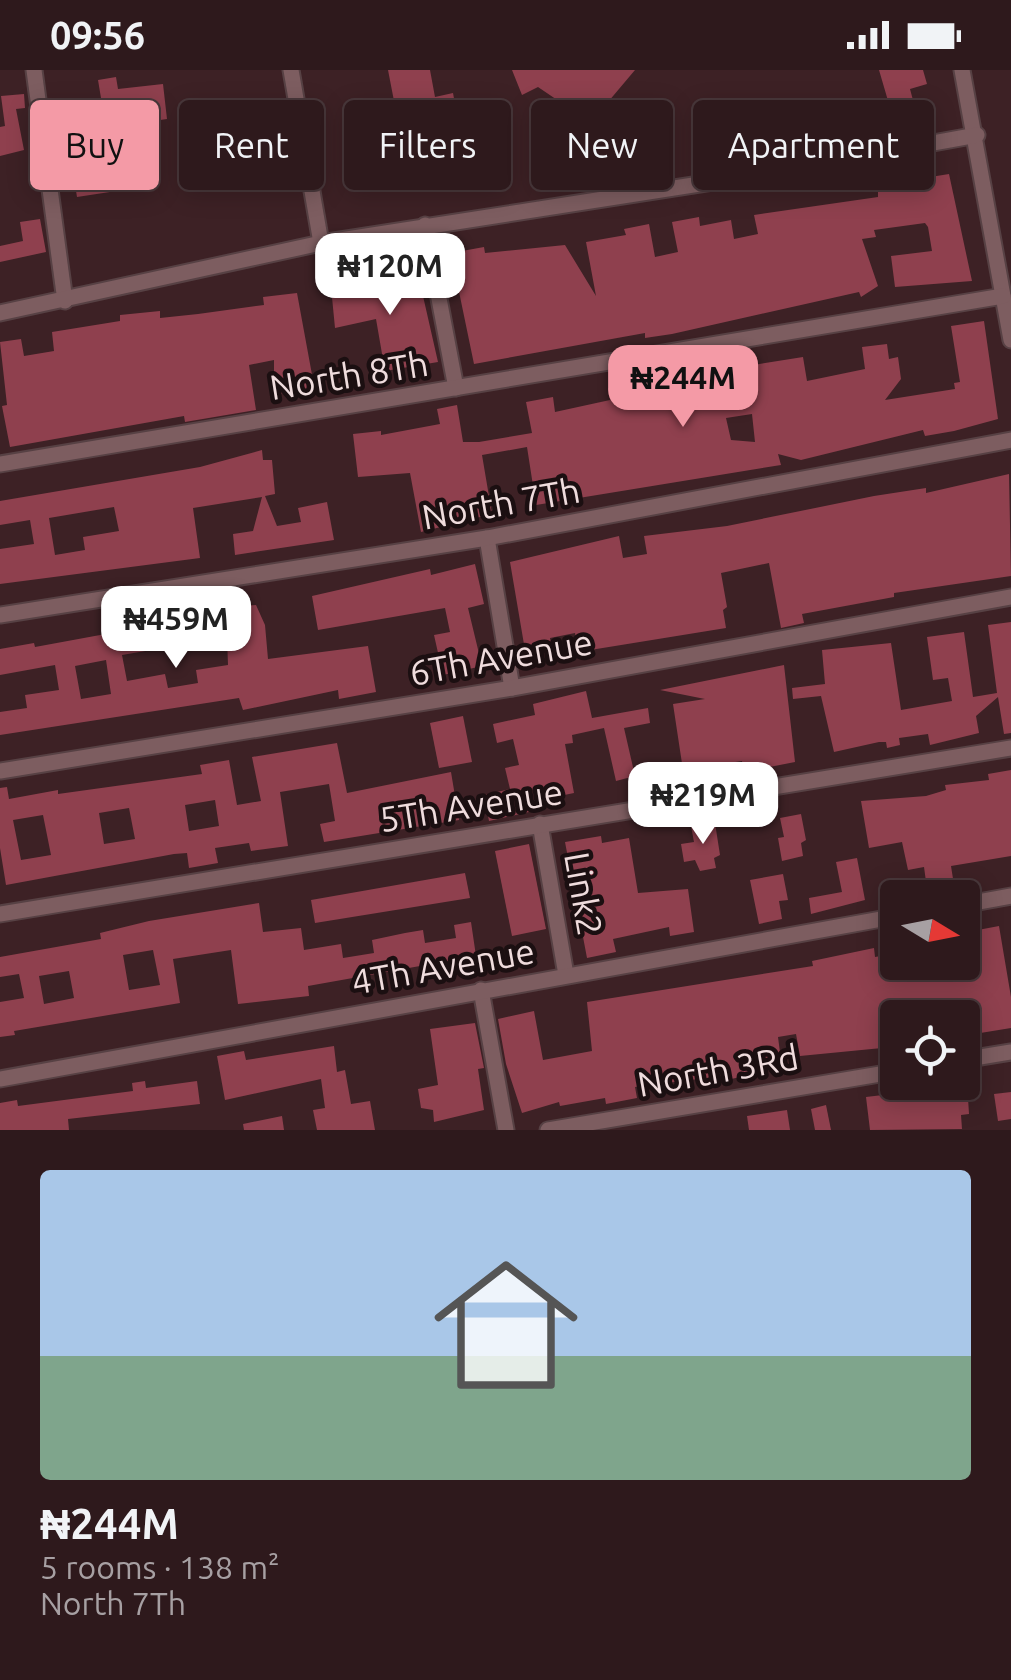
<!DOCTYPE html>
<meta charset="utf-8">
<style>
body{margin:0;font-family:Ubuntu,sans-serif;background:#3a2629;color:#f1f3f6;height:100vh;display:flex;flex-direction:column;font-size:38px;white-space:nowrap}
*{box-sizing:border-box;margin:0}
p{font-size:32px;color:#a7a0a3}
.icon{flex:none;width:55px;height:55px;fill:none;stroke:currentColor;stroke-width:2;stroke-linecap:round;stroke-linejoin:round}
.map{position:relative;height:1060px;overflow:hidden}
.drawer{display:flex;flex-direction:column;background:#2e191c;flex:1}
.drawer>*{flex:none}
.guide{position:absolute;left:30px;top:30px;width:952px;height:90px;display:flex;gap:20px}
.needle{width:65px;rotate:100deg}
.buttons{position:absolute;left:880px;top:810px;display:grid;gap:20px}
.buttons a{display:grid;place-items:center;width:100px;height:100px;border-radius:10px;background:#2e191c;box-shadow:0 5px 25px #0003,0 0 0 2px #49383b;font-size:50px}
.price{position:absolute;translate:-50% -85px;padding:0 22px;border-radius:20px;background:#fff;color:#222;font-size:32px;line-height:65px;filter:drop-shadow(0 2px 5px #0008)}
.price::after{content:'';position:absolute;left:50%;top:60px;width:30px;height:22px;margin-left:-15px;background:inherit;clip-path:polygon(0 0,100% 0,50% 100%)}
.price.active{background:#f49aa6;color:#111}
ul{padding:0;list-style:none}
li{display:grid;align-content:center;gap:20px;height:530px;padding:0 40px}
li span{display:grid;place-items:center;height:310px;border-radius:10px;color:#555}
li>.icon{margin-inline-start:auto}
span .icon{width:180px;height:180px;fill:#fffc;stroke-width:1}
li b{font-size:42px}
.tag{padding:0 35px;border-radius:10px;background:#2e191c;box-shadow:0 5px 25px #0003,0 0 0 2px #49383b;font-size:35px;line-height:90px}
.tag.active{background:#f49aa6;color:#111}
.status{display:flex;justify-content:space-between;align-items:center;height:70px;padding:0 50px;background:#2e191c;direction:ltr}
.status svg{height:28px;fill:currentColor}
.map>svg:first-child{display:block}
.building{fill:#8f404e;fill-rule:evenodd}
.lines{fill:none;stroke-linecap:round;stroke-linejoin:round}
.minor-casing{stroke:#574144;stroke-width:19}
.minor{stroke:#7d5d60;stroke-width:15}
.labels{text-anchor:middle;stroke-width:9;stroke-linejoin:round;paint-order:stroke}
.street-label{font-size:35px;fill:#efdcdd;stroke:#1b0f11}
</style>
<div class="status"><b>09:56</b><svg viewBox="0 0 49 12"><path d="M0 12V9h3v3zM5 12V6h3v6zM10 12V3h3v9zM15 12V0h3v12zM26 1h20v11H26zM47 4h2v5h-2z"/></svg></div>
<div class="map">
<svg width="1011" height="1060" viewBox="0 0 1011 1060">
<rect width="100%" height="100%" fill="#3d2125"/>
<g class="building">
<polygon points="388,0 430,0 435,27 453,23 457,45 436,49 442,86 406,93"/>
<polygon points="512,0 635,0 608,32 609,38 570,45 569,38 538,17 522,25"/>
<polygon points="879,0 923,0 927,14 910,19 914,34 891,41"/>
<polygon points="116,7 118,19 163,14 167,49 106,58 98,10"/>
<polygon points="24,24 25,38 16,39 24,80 0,86 0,57 5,56 1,26"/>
<polygon points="771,40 775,72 757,75 752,43"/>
<polygon points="118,69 120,80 130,78 136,118 77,127 71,90 82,89 80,75"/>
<polygon points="231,76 233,95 210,98 208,79"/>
<polygon points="949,104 972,211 895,217 891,186 932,181 928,157 925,153 874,160 876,167 862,169 878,216 861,227 859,222 672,264 645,268 645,263 474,294 451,183 484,177 485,183 565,175 596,226 586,172 626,165 624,159 649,154 655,187 678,182 672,152 699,147 700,156 731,150 734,169 758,164 754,145 878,127 878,121 919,115 918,109"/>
<polygon points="40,149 46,182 0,192 0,176 23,171 20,152"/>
<polygon points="418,204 438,292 385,301 376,249 335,258 331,217 350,209 355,216"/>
<polygon points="297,223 315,321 274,324 274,290 249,295 256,340 185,352 184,346 10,377 2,336 7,335 0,272 21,269 24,286 54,281 52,262 120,251 120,245 160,241 160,248 198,244 264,235 263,227"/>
<path d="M984,251L998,349L954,361L925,366L923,360L801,390L778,384L781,395L536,435L527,377L482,385L492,444L421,462L410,403L358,407L353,364L381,361V365L440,354L437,339L457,335L463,372H479L532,363L526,332L553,327L555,342L610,330L608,318L803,287L807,311L865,299L862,277L887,274L889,289L898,287L901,309L885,330L955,319L954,313L960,312L951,256ZM752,344L755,372L731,370L726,348Z"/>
<path d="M262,380L263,390H272L275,424L265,426L277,456L301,452L298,438L327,432L334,470L235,485L233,464L253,461L262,427L193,438L200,488L0,514V479L34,474L30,450L0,455V431L200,397ZM114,437L119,461L83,467L85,480L55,485L49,448Z"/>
<polygon points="1009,404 1011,506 894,523 894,527 802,544 804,553 781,558 769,493 721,503 727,537 723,540 726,558 578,582 575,563 550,568 553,587 527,592 510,492 619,466 623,488 647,484 644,466 727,456 874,426 926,418 926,423"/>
<polygon points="475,494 484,534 468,538 482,596 443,605 434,565 450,562 445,538 318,560 312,526 430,499 431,505"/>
<path d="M256,535L265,555L268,589L368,576L376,622L339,629L338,620L243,640L239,628L0,665V642L27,638L25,625L59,620L55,595L0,605V579L34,573L35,577L225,542V537ZM227,567L228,595L196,600L198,613L168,618L165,604L127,611L122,585ZM106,590L111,624L81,629L75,596Z"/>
<polygon points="1011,552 1011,663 1004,664 998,627 976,646 979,663 930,675 928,664 899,668 900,675 887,678 886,672 879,672 834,682 821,626 793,629 792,618 825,614 822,580 891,573 901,640 952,631 948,608 933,610 927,567 964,562 973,627 997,623 988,555"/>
<polygon points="784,595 795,692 744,702 742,691 683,700 673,634 705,629 660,620"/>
<polygon points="586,621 592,648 648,638 650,653 624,658 635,706 616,711 604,658 572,665 573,673 565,674 574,723 540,730 542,739 489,751 484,725 510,719 505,698 519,695 513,669 497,673 493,654 535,645 533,634"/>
<polygon points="463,646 472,692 439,698 430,653"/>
<path d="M337,673L347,723L451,702L459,750L324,772L320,754L335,751L329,714L280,722L288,776L251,781L249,773L215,778L218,793L189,798L187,783L174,784L6,815L0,778V718L7,717L9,729L58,720V724L202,704L200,695L229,690L237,735L261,731L252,687ZM215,730L219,756L189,761L185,735ZM129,738L135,769L104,774L99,743ZM43,745L51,785L21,790L13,750Z"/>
<polygon points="1011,700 1011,786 951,796 954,815 927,819 924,797 908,800 902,772 869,778 861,731 926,726 946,720 945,715 989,710 988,704"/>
<polygon points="801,744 806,770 801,773 803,786 782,791 778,768 784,767 780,748"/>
<polygon points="715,753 720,785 714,788 716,798 700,801 695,790 684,792 681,774 694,772 691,756"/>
<polygon points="601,766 602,773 629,768 638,823 688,819 694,862 670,866 669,857 613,869 616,882 587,888 565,772"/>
<polygon points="529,774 546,859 512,866 495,781"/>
<polygon points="857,788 865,830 811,844 809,828 842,822 836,792"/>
<polygon points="465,803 470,828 315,853 311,830"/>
<polygon points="783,804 788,830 779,831 782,849 759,854 750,810"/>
<path d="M259,833L263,862L301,858L304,880L341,874L343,888L374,883L372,870L405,863L423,860L425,873L456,868L454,855L471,852L476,886L308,916L309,926L238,934L231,880L173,889L180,933L14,961L15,965L0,967V932L24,928L19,904L0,907V887L101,869L100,863L149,851ZM153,880L160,915L129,920L123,885ZM69,901L74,928L44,934L39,906Z"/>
<polygon points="999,856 1011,927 1011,958 962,966 962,948 898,948 882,978 800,986 796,964 778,967 782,998 731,1009 730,1005 635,1017 637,1028 606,1034 605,1028 560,1036 559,1032 522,1043 506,994 498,949 534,941 543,990 592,981 587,932 813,896 812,891 874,878 875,887 898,883 898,892 962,892 962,863"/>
<polygon points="475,953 484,998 478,999 484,1040 434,1052 433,1040 421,1038 418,1019 438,1015 430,959"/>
<polygon points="334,976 337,1002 345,1000 351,1034 370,1031 375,1060 317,1060 313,1040 325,1038 321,1009 225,1030 217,986 244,981 246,990"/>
<polygon points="145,1011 146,1018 197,1011 200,1034 68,1049 69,1060 0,1060 0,1033 17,1030 18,1036 133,1021 132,1013"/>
<polygon points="967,1012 969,1044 961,1045 962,1059 870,1060 866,1027 933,1019 933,1013"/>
<polygon points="1011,1022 1011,1049 998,1051 994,1024"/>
<polygon points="826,1035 831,1060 815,1060 811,1039"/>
<polygon points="787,1040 790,1060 749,1060 747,1046"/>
<polygon points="282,1046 284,1060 244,1060 243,1054"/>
</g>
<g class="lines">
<g class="minor-casing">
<g id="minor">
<polyline points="34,0 65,231"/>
<polyline points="291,0 321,173"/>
<polyline points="962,0 1011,270"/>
<polyline points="425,155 456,318"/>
<polyline points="0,243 321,173 751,106 977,65"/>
<polyline points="0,394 1003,226"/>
<polyline points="487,468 512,618"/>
<polyline points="0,545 487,468 1011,370"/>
<polyline points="0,701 512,618 1011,527"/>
<polyline points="540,754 566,905"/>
<polyline points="962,835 1011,826"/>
<polyline points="0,844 1011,678"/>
<polyline points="481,920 506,1060"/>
<polyline points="962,990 1011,982"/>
<polyline points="0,1009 898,846"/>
<polyline points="548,1060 898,1001"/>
</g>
</g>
<use href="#minor" class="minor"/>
</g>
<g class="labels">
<g class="street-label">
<text transform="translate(349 306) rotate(-9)" y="12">North 8Th</text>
<text transform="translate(501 434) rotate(-10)" y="12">North 7Th</text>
<text transform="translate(501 588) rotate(-10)" y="12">6Th Avenue</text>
<text transform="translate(471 736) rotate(-9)" y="12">5Th Avenue</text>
<text transform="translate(583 824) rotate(80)" y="12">Link2</text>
<text transform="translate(443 897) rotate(-10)" y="12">4Th Avenue</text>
<text transform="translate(718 1001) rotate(-10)" y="12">North 3Rd</text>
</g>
</g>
</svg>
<div class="buttons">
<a><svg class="needle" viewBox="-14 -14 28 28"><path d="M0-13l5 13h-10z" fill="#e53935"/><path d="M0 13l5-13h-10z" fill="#a7a0a3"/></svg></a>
<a><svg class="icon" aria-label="locate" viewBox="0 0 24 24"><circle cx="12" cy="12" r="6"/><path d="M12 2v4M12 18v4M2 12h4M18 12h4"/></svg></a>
</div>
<b class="price" style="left:390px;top:248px">₦120M</b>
<b class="price active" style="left:683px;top:360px">₦244M</b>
<b class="price" style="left:176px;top:601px">₦459M</b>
<b class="price" style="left:703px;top:777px">₦219M</b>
<div class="guide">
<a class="tag active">Buy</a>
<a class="tag">Rent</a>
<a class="tag">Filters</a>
<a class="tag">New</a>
<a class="tag">Apartment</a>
</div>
</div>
<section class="drawer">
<ul>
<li><span style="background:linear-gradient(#a9c7e8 60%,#7fa58c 0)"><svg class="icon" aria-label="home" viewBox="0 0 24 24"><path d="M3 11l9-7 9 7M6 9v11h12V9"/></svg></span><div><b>₦244M</b><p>5 rooms · 138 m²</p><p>North 7Th</p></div></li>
</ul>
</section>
